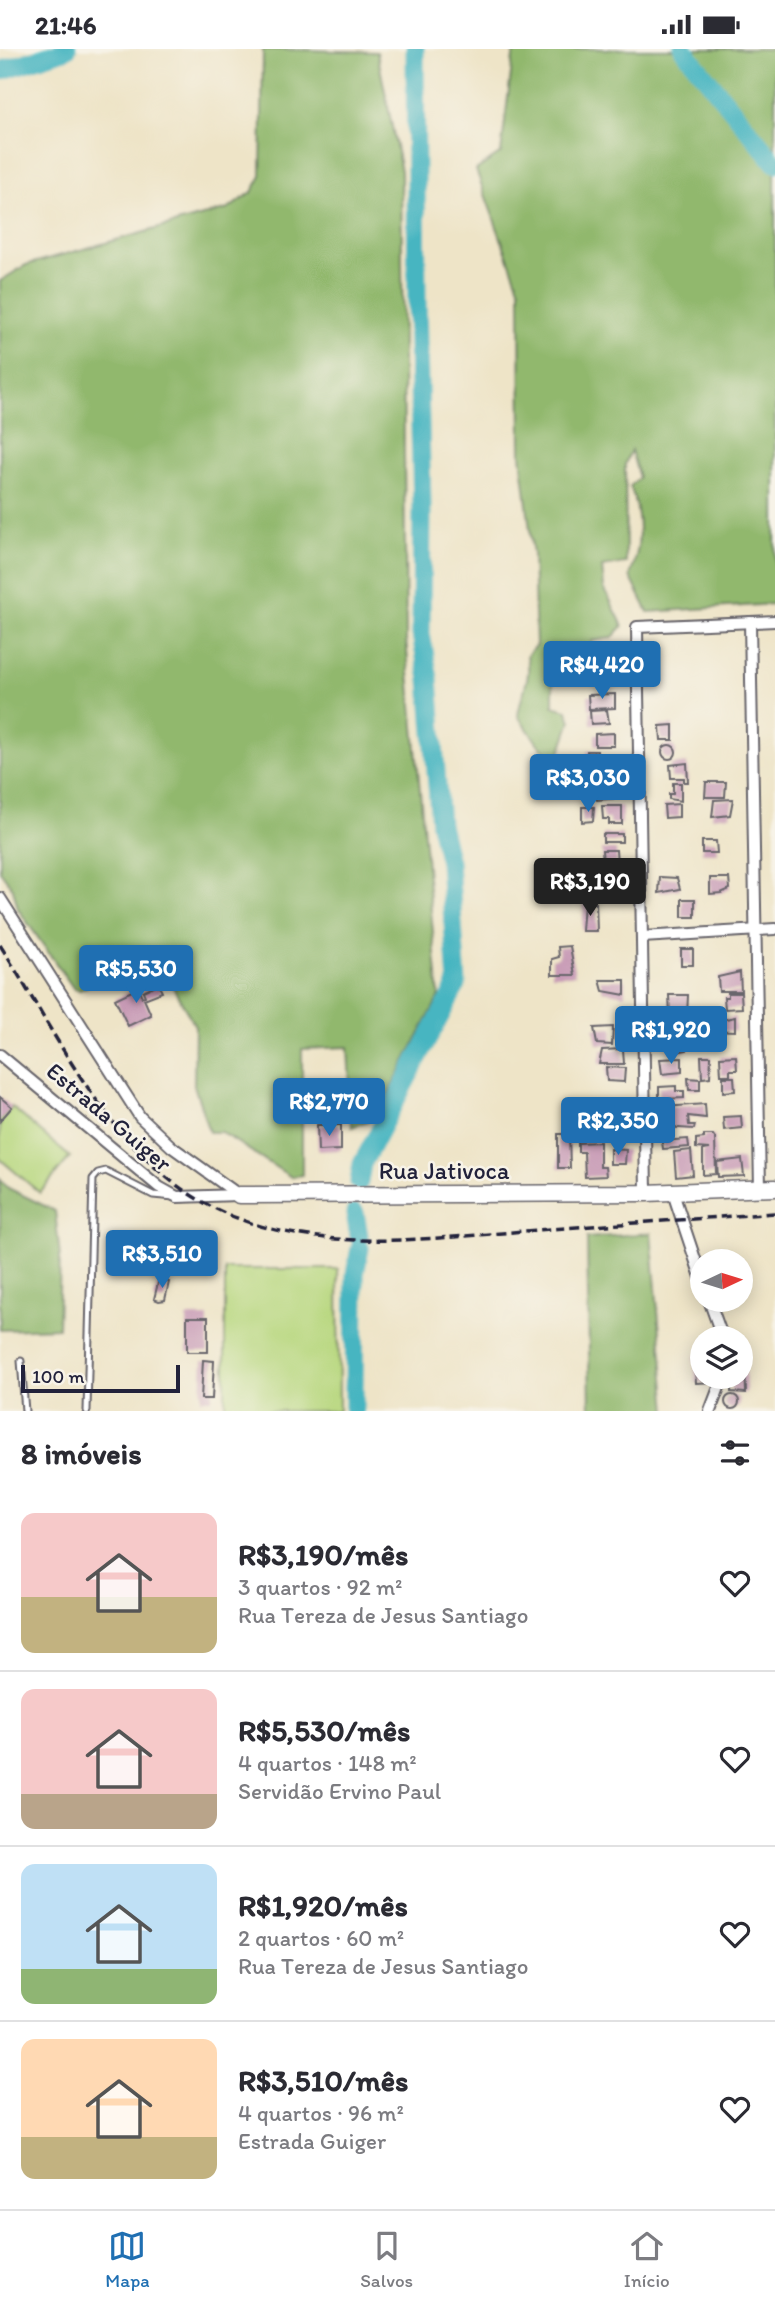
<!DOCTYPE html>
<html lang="pt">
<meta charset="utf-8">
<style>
body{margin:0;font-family:Itim,sans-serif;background:#f2f2f3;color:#2b2b33;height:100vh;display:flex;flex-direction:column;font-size:26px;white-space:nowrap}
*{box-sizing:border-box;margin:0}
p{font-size:23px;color:#7c7c81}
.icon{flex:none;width:38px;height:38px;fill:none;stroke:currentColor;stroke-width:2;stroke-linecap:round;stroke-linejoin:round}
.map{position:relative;height:1362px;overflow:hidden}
.sheet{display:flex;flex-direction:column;background:#fff;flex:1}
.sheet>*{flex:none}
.needle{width:46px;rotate:86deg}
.buttons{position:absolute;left:690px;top:1200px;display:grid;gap:14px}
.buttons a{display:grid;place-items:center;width:63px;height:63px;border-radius:50%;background:#fff;box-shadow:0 4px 18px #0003;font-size:35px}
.scale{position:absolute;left:21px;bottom:18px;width:159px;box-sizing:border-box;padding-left:7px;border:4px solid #22223b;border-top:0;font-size:19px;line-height:24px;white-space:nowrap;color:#22223b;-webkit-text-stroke:5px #f7f3e8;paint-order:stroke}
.price{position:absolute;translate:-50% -60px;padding:0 16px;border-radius:7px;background:#1f6fb2;color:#fff;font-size:23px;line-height:46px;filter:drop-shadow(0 2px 4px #0008)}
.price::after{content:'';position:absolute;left:50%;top:42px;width:21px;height:16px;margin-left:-10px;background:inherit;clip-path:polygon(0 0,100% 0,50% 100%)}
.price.on{background:#222;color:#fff}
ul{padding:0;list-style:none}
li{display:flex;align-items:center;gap:21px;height:175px;padding:0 21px}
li+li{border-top:2px solid #e1e1e2}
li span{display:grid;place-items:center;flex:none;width:196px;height:140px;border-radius:14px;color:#555}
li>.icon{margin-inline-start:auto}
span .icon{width:84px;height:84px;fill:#fffc;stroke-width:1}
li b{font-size:30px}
h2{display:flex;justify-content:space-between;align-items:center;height:84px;padding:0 21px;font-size:30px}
.status{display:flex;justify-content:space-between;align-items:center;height:49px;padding:0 35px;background:#fff;direction:ltr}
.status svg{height:19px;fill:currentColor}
.tabs{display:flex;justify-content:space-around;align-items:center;height:98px;border-top:2px solid #e1e1e2;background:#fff;font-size:19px;color:#7c7c81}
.tabs a{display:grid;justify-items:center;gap:4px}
.tabs .on{color:#1f6fb2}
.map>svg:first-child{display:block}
.green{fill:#b7d77e;stroke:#6c7c5c;stroke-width:2}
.forest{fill:#91b86d;stroke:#5a6d54;stroke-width:2}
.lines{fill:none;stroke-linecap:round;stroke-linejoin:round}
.river{stroke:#47b5c1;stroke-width:19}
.building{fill:#c79ab5}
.lane-casing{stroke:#69666c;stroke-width:9}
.street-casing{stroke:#69666c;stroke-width:14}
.secondary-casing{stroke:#69666c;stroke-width:19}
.lane{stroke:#fff;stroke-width:5}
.street{stroke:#fff;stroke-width:10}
.secondary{stroke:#fff;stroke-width:16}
.rail{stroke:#22223b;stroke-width:3.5;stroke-dasharray:10 5;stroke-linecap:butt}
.labels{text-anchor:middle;stroke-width:5;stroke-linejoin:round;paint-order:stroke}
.street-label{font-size:24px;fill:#22223b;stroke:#f7f3e8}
</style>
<div class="status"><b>21:46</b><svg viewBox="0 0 49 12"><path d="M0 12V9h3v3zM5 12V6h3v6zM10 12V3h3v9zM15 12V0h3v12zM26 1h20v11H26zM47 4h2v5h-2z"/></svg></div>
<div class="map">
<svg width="775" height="1362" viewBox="0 0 775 1362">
<rect width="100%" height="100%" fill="#f7f3e8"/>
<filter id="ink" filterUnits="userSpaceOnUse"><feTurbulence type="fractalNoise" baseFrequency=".0143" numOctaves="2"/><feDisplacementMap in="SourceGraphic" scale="14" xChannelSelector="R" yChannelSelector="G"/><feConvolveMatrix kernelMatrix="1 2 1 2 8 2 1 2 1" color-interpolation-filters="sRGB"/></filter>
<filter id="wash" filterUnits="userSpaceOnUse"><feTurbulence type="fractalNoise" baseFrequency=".00686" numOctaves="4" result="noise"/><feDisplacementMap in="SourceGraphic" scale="28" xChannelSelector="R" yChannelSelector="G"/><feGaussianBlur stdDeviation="1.57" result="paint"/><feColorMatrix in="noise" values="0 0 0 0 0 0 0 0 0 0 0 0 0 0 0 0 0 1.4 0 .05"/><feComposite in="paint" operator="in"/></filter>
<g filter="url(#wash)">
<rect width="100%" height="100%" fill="#eee4c7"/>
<g class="green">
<polygon points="12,1058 70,1108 40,1144 0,1110 0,1072"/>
<polygon points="225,1220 338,1220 339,1362 225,1362"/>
</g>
<g class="forest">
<polygon points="263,0 377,3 401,122 406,591 439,948 376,1068 352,1078 348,998 302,1000 302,1126 291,1128 221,1083 209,1083 194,1036 195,977 152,901 80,941 74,940 18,860 13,840 0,822 0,232 26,216 228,160 252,143 261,127"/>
<path d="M514,0H775V555L648,563L630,527C642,496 642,468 630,437L639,429L631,401L625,415L626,514L602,518L604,539L623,577L612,589L592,592C583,618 580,621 553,623V657L567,661L571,672L557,712L539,696L518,667C521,642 532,631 527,606L536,596L533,506L521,406L520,241L476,121L501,104Z"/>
<polygon points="0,1130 8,1139 55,1162 60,1208 58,1279 0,1281"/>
<polygon points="651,1184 667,1362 590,1362 587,1189"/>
</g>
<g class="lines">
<g class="river">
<polyline points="683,0 775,114"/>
<polyline points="0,22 67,0"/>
<polyline points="359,1133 362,1115 457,935 449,813 440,775 429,630 421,585 422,457 417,252 415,0"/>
<polyline points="355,1164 359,1187"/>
<polyline points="354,1362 355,1225 360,1199"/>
</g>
</g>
<g id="blocks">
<g class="building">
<polygon points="595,603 612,603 612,615 595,616"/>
<polygon points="615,645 615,659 589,660 588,646"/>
<polygon points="607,661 609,674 591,675 590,662"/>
<polygon points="673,676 673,691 661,691 660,677"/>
<polygon points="614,684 614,697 595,697 595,685"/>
<circle cx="669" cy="703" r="7"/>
<polygon points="587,702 597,702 598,717 581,718 580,710 587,709"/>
<polygon points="687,714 688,733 684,733 684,729 671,729 670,716"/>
<polygon points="706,733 726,733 725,748 705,748"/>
<polygon points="673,734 681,734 681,752 669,750 669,745 673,745"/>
<polygon points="598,738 618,740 619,749 597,751 595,747 598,746"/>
<polygon points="733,750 730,766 712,768 714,751"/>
<polygon points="679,755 679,768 665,769 664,756"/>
<polygon points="602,757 622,757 622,775 609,775 609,770 603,770"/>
<polygon points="582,758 594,758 593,772 582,773"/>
<rect x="603" y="785" width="19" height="8"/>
<polygon points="702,792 716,792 717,804 702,804"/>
<polygon points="602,801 616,801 617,814 603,814"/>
<polygon points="596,820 597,833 582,834 582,821"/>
<polygon points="660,828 677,829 680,840 659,844"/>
<polygon points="710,829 729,829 730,840 721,844 710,845"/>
<rect x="682" y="850" width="13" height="18"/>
<polygon points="584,854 596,854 597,882 582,882"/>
<polygon points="570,897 575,926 552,926 552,910 559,908 558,898"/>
<rect x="681" y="900" width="12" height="16"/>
<polygon points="740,923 741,942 719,942 718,928"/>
<polygon points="600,931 625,931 625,946 603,942"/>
<polygon points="158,935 162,943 144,950 151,966 128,977 115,950 138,939 142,948 145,947 143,942"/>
<polygon points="728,944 741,944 742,959 725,960 724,948 728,948"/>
<polygon points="669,946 688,946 687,966 670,966"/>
<polygon points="683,968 688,986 664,987 663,971"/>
<polygon points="707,968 716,969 716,972 735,968 735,982 710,981"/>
<polygon points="613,978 612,996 597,995 594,979"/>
<polygon points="686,991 687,1001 670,1004 669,993"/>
<polygon points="623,1000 624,1015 599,1015 602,1001"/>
<polygon points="701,1007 711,1007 710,1028 702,1029"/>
<polygon points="736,1007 737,1021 730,1021 730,1026 721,1026 720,1008"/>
<polygon points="682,1009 682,1023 662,1025 660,1010"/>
<polygon points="606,1018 625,1019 624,1033 607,1032"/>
<polygon points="723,1028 734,1028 735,1042 723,1043"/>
<polygon points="688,1029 700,1030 700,1041 689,1041"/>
<polygon points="676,1037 676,1042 684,1042 684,1049 659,1050 659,1038"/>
<polygon points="0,1048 12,1058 0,1072"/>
<polygon points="705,1055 706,1069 688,1067 689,1076 695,1076 694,1080 664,1078 664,1058"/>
<polygon points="594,1059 594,1088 580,1089 581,1060"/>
<polygon points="608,1061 622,1061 622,1080 602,1080 603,1066 608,1066"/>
<polygon points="741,1067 742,1079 724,1081 723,1068"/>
<polygon points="317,1076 341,1076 341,1101 318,1102"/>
<polygon points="558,1085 569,1085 570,1119 558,1119"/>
<polygon points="704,1086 713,1086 715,1089 716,1125 703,1126 703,1101 710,1100 696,1099 696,1090 704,1089"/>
<polygon points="688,1090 689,1098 663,1100 662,1092"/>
<polygon points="600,1093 600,1118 605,1118 606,1127 585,1128 584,1103 578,1103 578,1094"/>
<polygon points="610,1100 626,1101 625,1115 610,1115"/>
<polygon points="691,1101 693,1126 676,1128 674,1103"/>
<polygon points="742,1110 744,1127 718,1128 717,1113"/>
<polygon points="142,1195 161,1200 157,1214 162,1215 155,1224 136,1220 138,1210 142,1211"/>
<polygon points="159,1230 169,1233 165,1251 159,1252 154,1250"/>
<rect x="187" y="1268" width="21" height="35"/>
<polygon points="694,1307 702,1307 702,1328 716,1328 716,1333 696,1334"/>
<polygon points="203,1311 214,1312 212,1350 201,1350"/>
<polygon points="740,1313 745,1313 746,1344 731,1343 732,1328 740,1328"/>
<circle cx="732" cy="1353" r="7"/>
</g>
</g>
</g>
<g filter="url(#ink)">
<use href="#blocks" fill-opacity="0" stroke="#69666c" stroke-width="2"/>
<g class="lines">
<g class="lane-casing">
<g id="lane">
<polyline points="21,1312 25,1362"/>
<polyline points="87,1362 93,1130 98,1124 106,1122 153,1146 174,1148"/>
</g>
</g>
<g class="street-casing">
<g id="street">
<polyline points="750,573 760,1140"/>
<polyline points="0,849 140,1068 172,1098 239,1146"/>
<polyline points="642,888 775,880"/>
<polyline points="0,1006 159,1138 177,1148 239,1146"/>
<polyline points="646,1144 637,578 775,572"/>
<polyline points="673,1144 702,1231"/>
<polyline points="709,1251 723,1290"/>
<polyline points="710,1362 723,1328"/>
</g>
</g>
<g class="secondary-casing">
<polyline id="secondary" points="239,1146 646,1144 775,1139"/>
</g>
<use href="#lane" class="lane"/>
<use href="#street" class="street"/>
<use href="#secondary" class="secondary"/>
<path class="rail" d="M0,896C48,972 90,1060 158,1121C263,1215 408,1191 537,1181C617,1175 696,1170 775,1164"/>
</g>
</g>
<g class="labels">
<g class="street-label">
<text transform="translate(109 1068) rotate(40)" y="8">Estrada Guiger</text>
<text x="444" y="1130">Rua Jativoca</text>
</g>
</g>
</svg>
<div class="buttons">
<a><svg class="needle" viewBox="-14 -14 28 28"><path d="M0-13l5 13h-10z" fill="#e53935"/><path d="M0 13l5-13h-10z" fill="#7c7c81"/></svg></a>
<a><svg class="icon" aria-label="layers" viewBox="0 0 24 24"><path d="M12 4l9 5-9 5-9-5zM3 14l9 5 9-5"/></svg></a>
</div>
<div class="scale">100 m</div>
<b class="price" style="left:602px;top:652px">R$4,420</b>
<b class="price" style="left:588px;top:765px">R$3,030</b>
<b class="price on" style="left:590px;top:869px">R$3,190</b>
<b class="price" style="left:136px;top:956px">R$5,530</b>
<b class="price" style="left:671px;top:1017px">R$1,920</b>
<b class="price" style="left:329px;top:1089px">R$2,770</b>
<b class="price" style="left:618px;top:1108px">R$2,350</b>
<b class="price" style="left:162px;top:1241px">R$3,510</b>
</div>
<section class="sheet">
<h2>8 imóveis<svg class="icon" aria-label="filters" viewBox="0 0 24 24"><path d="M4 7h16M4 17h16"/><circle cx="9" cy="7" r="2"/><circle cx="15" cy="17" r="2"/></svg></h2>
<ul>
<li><span style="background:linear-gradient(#f6c9c9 60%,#c2b280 0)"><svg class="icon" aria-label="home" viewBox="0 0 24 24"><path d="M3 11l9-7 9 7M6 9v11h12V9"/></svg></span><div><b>R$3,190/mês</b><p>3 quartos · 92 m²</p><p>Rua Tereza de Jesus Santiago</p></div><svg class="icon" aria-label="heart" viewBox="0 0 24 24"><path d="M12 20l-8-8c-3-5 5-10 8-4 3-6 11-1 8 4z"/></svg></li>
<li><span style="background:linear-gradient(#f6c9c9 75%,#b9a48a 0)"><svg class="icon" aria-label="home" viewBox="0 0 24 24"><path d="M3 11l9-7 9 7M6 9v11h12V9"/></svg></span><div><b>R$5,530/mês</b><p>4 quartos · 148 m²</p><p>Servidão Ervino Paul</p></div><svg class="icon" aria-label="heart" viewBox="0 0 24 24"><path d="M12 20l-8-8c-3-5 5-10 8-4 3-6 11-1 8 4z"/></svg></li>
<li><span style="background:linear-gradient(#bfe0f5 75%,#8fb573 0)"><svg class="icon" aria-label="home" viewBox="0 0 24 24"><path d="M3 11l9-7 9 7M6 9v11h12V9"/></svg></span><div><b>R$1,920/mês</b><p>2 quartos · 60 m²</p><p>Rua Tereza de Jesus Santiago</p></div><svg class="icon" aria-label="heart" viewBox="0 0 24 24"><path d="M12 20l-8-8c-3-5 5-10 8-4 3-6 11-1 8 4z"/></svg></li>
<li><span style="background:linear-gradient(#ffd9b3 70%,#c2b280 0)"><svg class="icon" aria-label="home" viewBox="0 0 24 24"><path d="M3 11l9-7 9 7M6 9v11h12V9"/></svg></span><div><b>R$3,510/mês</b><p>4 quartos · 96 m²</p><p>Estrada Guiger</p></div><svg class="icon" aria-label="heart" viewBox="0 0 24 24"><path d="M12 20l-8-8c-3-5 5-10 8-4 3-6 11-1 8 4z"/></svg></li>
</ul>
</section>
<nav class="tabs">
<a class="on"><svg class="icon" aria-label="map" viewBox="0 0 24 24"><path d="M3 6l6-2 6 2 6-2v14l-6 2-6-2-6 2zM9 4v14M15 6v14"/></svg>Mapa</a>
<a><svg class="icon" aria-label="saved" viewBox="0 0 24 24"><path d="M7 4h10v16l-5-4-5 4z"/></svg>Salvos</a>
<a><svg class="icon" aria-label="home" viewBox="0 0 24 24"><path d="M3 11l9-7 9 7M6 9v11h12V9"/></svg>Início</a>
</nav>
